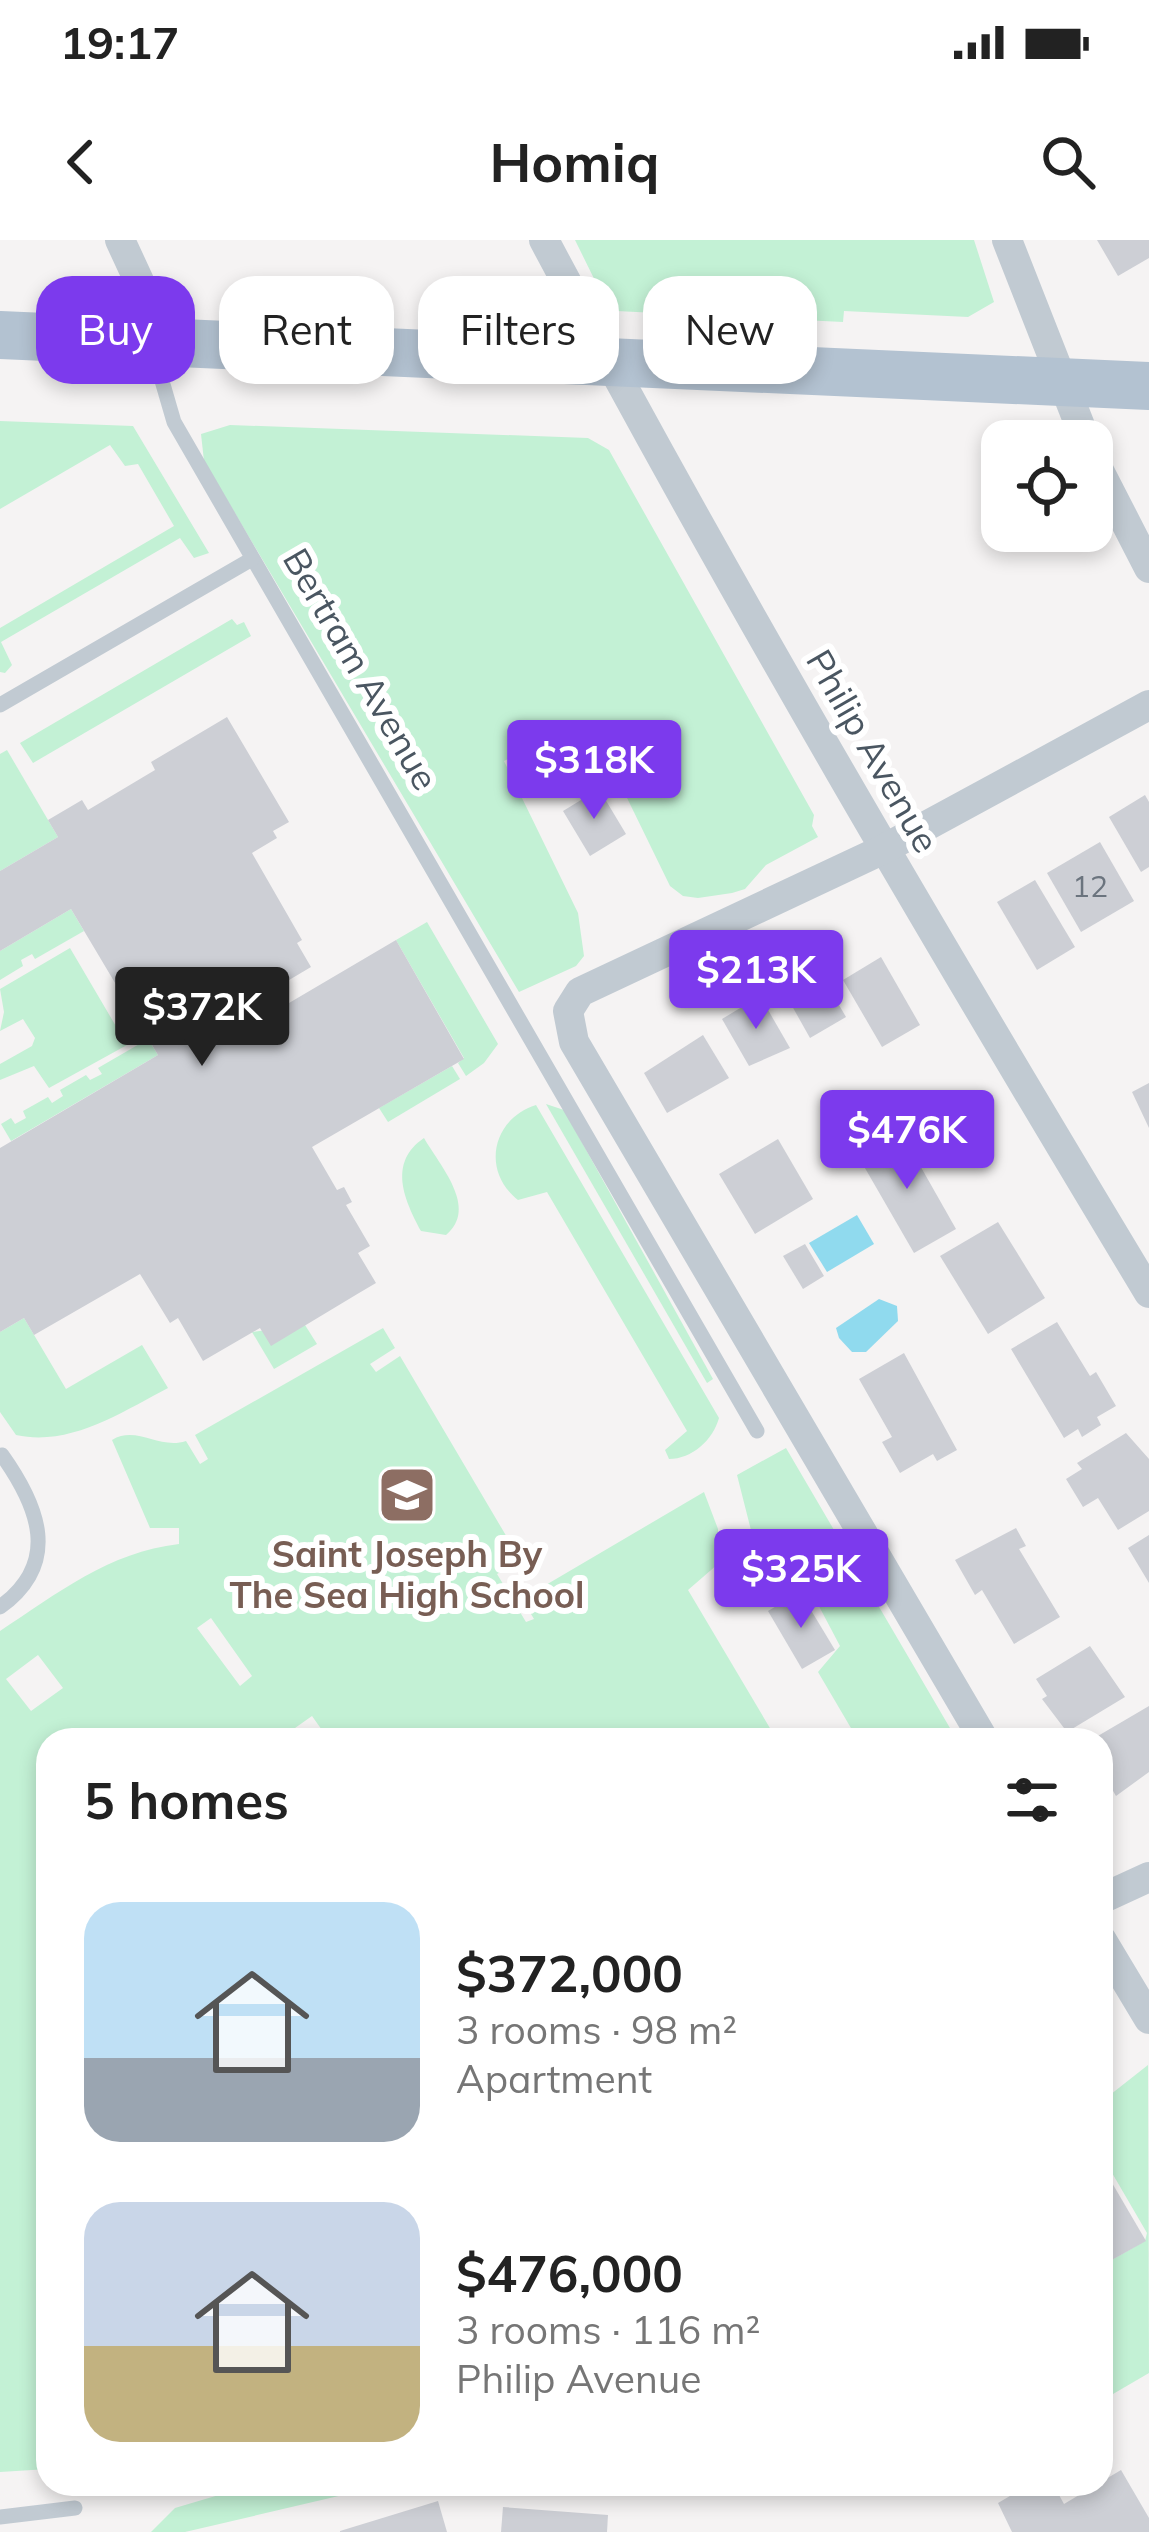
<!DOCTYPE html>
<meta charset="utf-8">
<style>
body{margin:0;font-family:Mulish,sans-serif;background:#f2f2f2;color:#222;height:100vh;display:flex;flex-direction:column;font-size:45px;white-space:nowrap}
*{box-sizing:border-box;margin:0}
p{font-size:39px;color:#767676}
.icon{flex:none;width:66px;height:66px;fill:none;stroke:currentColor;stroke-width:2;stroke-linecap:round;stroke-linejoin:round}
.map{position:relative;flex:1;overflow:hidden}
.sheet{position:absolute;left:36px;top:1488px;width:1077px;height:768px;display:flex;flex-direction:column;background:#fff;border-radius:36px;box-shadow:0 6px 18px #0003}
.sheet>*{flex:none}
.top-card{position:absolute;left:36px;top:36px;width:1077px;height:108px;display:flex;gap:24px}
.controls{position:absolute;left:981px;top:180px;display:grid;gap:24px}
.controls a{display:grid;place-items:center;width:132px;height:132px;border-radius:24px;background:#fff;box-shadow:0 6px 18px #0003;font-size:60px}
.price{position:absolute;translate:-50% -102px;padding:0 27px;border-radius:12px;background:#7c3aed;color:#fff;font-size:39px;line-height:78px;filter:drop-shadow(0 3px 6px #0008)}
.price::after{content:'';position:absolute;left:50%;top:72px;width:36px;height:27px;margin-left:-18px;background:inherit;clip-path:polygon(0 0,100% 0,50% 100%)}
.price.on{background:#222;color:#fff}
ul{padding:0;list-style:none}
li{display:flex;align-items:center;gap:36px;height:300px;padding:0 48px}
li span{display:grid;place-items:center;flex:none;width:336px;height:240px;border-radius:36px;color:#555}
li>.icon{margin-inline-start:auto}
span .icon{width:144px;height:144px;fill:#fffc;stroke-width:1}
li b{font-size:51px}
h2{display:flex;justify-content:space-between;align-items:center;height:144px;padding:0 48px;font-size:51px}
.tag{padding:0 42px;border-radius:36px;background:#fff;box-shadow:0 6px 18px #0003;font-size:42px;line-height:108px}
.tag.on{background:#7c3aed;color:#fff}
.status{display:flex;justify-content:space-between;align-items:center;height:84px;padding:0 60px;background:#fff;direction:ltr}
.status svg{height:33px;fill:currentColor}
header{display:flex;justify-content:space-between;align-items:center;height:156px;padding:0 48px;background:#fff;font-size:54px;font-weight:700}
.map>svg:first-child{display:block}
.green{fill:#c3f1d5;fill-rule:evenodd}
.water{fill:#90daee}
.building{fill:#cdcfd5}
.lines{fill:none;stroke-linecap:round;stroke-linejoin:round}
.service{stroke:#c1cad2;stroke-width:15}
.minor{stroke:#c1cad2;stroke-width:30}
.primary{stroke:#b3c2d1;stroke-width:48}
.labels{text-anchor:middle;stroke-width:12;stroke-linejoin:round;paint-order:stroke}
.number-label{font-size:30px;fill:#6b747e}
.street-label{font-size:36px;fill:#4a5661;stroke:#fff}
.education-label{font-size:36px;font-weight:bold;fill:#785e54;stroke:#fff}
</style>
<div class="status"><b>19:17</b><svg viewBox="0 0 49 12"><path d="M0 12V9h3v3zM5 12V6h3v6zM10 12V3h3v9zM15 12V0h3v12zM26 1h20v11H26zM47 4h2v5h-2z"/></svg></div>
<header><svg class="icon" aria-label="back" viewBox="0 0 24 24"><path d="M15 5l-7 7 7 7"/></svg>Homiq<svg class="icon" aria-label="search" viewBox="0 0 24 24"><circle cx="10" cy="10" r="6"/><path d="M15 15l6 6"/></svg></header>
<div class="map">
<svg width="1149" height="2292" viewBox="0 0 1149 2292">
<rect width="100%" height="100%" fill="#f5f3f3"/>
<g class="green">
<polygon points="575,0 974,0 994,62 968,77 844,71 843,82 616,71 608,67"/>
<polygon points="0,181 133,186 209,313 194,318 180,298 1,402 12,425 5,433 0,432 0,388 174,286 138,224 125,226 110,205 0,269"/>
<polygon points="230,185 588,198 609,210 814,575 812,586 818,597 766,625 745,649 732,653 698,658 683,656 670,646 589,480 504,521 578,673 584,716 576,726 519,752 204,221 201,194"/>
<polygon points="232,379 237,385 244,382 251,396 33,523 20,503"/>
<polygon points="7,510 58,597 0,631 0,514"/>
<polygon points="71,669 84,691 35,719 32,714 21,720 23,726 0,740 0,711"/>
<polygon points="427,682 498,804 484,823 466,836 458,823 464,818 396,700"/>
<polygon points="70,708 127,805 49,848 34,826 0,840 0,824 32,806 35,798 23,779 0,791 4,772 0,749"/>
<polygon points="148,799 158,815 11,901 1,884 11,878 15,884 26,878 23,871 48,857 52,863 63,856 60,850 86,835 90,840 102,834 98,828"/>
<polygon points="452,826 460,839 388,882 379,868"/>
<polygon points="546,864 564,870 713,1139 707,1143"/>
<path d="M536,865L719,1178C713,1200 692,1219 669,1219L665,1210L687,1191L547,952L518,960C481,931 492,879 536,865Z"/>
<path d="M424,898C440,926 479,968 446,995L421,991C405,961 387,923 424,898Z"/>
<path d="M24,1078L66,1149L142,1105L168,1148C122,1172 70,1207 16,1195L0,1172V1092Z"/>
<polygon points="305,1085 317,1104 274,1129 252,1092"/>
<path d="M383,1088L395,1108L370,1124L376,1132L400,1116L521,1321L497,1334L526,1382L534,1379L522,1359L704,1252L718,1289V1324L688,1350L777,1500H329L312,1476L278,1500H48V2229L0,2232V1391C58,1353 109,1312 179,1304V1288H150L112,1200C137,1185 159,1210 186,1201L200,1224L208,1219L195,1195ZM211,1378L252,1436L240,1446L197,1388ZM38,1415L63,1448L31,1471L6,1439Z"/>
<polygon points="786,1208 957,1500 858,1500 818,1432 840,1406 812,1353 799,1347 769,1361 737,1235"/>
<polygon points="1148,1825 1149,2133 1101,2161 1101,2026 1145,2001 1147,1993 1101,1914 1101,1862"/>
<polygon points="256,2244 390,2244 185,2292 151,2292 175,2268"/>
</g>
<g class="water">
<polygon points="857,975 874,1004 827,1032 809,1003"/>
<polygon points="879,1059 897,1066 898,1081 866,1112 852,1112 839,1098 836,1088"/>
</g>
<g class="building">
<polygon points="1097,0 1149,0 1149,18 1118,36"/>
<polygon points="227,477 289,582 273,591 277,598 252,613 302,700 297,703 311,727 279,746 289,763 396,700 464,819 312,907 337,950 344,947 352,962 346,965 370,1006 358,1013 376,1043 359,1053 271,1106 260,1088 203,1121 178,1078 170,1083 140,1034 34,1095 24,1078 0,1092 0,908 158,815 71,669 0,711 0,631 58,597 48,580 82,560 88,570 155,530 151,522"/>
<polygon points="599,549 626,594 590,616 563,571"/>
<polygon points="1145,555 1149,562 1149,627 1141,632 1109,577"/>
<polygon points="1100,602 1134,661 1081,692 1047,633"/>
<polygon points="1035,640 1075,707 1037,730 997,662"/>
<polygon points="881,717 920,785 882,807 843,740"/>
<polygon points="822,736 846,777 810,798 787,757"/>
<polygon points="760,756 790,808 749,826 722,779"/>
<polygon points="703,795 729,838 667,873 644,833"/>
<polygon points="1149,843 1149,888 1132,852"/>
<polygon points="901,892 956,989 914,1013 858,916"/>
<polygon points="778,899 813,959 755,994 719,934"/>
<polygon points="998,982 1045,1058 988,1094 940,1016"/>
<polygon points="805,1004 824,1036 803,1049 783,1016"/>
<polygon points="1057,1082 1090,1136 1096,1132 1116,1166 1097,1177 1101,1185 1082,1197 1078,1189 1064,1198 1011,1109"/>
<polygon points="904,1113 957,1210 937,1221 933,1214 900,1233 882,1202 892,1197 859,1139"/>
<polygon points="1126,1193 1149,1219 1149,1271 1118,1290 1098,1258 1083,1267 1066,1239 1082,1229 1077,1223"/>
<polygon points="1016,1288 1026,1306 1019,1309 1060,1377 1014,1404 982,1350 975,1355 955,1320"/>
<polygon points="1149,1295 1149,1343 1128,1308"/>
<polygon points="800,1352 835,1410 802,1429 768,1371"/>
<polygon points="1090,1406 1125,1457 1067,1492 1042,1459 1047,1456 1036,1439"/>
<polygon points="1149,1466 1149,1532 1116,1556 1101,1530 1101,1500 1091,1500"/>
<polygon points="1101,1924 1146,2001 1101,2026"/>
<polygon points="1121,2230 1149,2278 1149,2292 1012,2292 998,2263 1030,2244 1053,2244 1064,2264"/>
<polygon points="438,2261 447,2292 340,2292 340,2291"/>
<polygon points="503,2267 608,2275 607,2292 501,2292"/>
</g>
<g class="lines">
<g class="service">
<polyline points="153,110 174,182 757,1191"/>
<polyline points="0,465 252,319"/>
<path d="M0,1367C61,1323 39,1267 2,1215"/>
<polyline points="0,2277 75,2268"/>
</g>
<g class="minor">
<polyline points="120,0 139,41 151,101"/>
<path d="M544,0C734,358 940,706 1149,1053"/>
<polyline points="1007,0 1086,201"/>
<polyline points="1092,217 1149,328"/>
<polyline points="984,1500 574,802 568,771 580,752 882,610 1149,465"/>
<polyline points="1101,1659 1149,1637"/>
<polyline points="1101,1699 1149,1779"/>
</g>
<polyline class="primary" points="0,95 1149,146"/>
</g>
<defs>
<g id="school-square" transform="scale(3)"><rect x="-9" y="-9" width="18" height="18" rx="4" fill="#8d6e63" stroke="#fff"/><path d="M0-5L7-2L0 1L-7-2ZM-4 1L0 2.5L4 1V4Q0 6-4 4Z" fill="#fff"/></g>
</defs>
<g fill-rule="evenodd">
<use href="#school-square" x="407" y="1255"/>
</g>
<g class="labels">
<g class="number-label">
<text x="1090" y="657">12</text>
</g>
<g class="street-label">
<text transform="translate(361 429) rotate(60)" y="13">Bertram Avenue</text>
<text transform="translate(873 511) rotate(60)" y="13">Philip Avenue</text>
</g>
<g class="education-label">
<text x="407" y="1327">Saint Joseph By<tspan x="407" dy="41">The Sea High School</tspan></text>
</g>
</g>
</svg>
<div class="controls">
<a><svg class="icon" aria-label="locate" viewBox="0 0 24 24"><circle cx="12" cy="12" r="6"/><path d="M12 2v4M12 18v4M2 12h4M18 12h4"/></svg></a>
</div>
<b class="price" style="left:594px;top:582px">$318K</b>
<b class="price" style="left:756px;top:792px">$213K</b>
<b class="price on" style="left:202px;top:829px">$372K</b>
<b class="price" style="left:907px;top:952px">$476K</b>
<b class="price" style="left:801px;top:1391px">$325K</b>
<div class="top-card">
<a class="tag on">Buy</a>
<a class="tag">Rent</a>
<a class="tag">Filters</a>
<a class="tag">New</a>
</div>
<section class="sheet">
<h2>5 homes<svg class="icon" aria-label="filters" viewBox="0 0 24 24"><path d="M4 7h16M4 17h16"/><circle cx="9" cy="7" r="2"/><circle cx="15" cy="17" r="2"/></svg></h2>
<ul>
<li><span style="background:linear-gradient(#bfe0f5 65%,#9aa5b1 0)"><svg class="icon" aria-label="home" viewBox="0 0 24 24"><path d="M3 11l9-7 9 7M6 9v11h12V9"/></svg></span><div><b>$372,000</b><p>3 rooms · 98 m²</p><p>Apartment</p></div></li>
<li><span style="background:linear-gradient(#c9d6e8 60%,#c2b280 0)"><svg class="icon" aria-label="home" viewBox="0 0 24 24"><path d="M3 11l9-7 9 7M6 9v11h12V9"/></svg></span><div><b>$476,000</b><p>3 rooms · 116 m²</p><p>Philip Avenue</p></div></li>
</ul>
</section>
</div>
